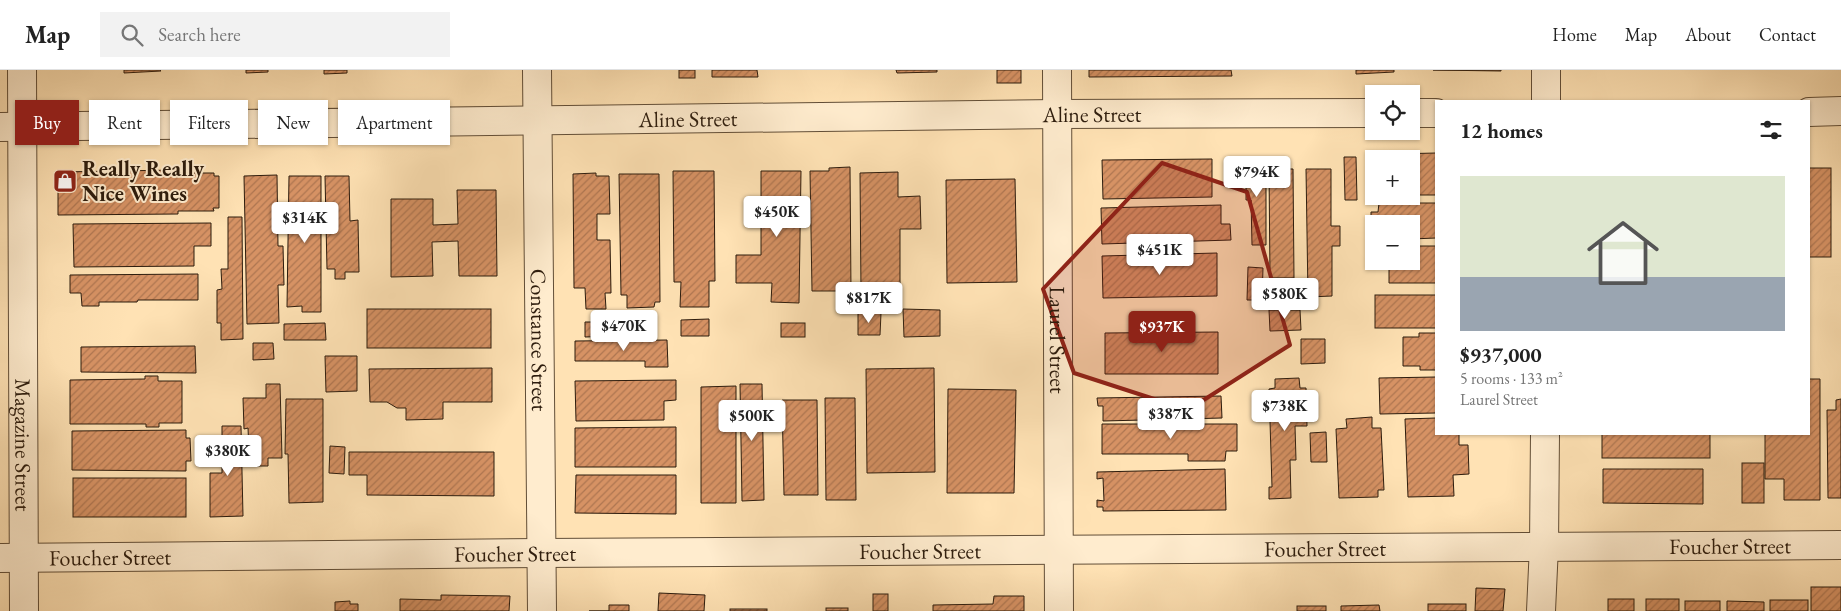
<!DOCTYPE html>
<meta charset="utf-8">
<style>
body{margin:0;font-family:"EB Garamond",serif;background:#f2f2f2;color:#222;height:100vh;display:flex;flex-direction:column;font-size:19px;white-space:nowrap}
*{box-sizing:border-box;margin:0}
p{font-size:16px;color:#767676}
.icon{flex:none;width:28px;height:28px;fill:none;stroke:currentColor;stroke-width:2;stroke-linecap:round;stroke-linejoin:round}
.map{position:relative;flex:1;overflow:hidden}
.sheet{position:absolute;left:1435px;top:30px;width:375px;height:335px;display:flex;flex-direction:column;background:#fff;border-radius:0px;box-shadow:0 1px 4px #0004}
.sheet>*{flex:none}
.hud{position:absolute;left:15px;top:30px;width:475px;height:45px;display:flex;gap:10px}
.buttons{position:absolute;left:1365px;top:15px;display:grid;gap:10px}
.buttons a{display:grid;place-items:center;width:55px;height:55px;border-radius:0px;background:#fff;box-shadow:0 1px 4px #0004;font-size:25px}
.price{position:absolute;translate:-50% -42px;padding:0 11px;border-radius:5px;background:#fff;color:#222;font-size:16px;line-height:32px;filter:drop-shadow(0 1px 2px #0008)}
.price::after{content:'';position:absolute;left:50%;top:30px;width:15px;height:11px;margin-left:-8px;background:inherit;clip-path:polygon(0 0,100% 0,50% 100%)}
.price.on{background:#8f2418;color:#fff}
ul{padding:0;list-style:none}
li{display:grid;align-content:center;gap:10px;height:265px;padding:0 25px}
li+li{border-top:1px solid #e0e0e0}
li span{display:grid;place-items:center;height:155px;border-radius:0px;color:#555}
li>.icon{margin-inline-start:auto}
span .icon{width:90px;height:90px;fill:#fffc;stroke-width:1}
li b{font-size:21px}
h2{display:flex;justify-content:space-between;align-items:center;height:60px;padding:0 25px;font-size:21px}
.tag{padding:0 18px;border-radius:0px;background:#fff;box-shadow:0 1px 4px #0004;font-size:18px;line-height:45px}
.tag.on{background:#8f2418;color:#fff}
header{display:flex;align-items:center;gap:30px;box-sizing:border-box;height:70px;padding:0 25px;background:#fff;border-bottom:1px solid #e0e0e0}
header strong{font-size:24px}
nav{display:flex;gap:28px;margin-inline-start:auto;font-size:18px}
.search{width:350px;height:45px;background:#f2f2f2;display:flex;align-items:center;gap:12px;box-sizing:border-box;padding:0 18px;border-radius:0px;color:#767676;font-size:19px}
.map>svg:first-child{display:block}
.building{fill:url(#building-hatch);stroke:#2d1c0d}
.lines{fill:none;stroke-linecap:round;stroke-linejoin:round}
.minor-casing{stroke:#624e37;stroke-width:30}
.minor{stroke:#ffecce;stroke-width:28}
.marked{fill:#8f2418;fill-opacity:0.2;stroke:#8f2418;stroke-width:4;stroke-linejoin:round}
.labels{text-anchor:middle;stroke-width:4;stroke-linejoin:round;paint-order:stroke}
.street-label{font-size:22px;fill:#2d1c0d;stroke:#ffecce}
.poi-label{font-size:22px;font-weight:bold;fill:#2d1c0d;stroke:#ffecce;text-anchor:start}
</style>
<header>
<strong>Map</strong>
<div class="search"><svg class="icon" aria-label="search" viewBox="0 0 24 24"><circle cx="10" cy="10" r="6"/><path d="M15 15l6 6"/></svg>Search here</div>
<nav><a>Home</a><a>Map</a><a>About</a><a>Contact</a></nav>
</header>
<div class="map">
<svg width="1841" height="541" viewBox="0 0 1841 541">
<defs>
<pattern id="building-hatch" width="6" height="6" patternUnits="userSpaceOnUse" patternTransform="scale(1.25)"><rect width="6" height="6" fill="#d69264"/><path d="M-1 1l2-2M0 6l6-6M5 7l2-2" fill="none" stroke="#ae7651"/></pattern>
</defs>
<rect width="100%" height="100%" fill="#ffe2b4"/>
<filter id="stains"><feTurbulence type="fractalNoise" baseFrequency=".004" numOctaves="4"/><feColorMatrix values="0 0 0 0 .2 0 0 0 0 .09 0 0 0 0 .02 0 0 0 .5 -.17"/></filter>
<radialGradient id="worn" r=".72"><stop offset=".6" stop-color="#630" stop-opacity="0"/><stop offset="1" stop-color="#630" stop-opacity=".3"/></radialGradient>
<g class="building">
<polygon points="124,0 160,0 161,1 124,3"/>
<polygon points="246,0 268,0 268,2 246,3"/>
<polygon points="324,0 347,0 347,3 324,4"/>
<rect x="679" y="0" width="16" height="8"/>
<polygon points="712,0 757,0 758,7 712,7"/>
<polygon points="896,0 937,0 937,2 897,3"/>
<rect x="997" y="0" width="24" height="13"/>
<polygon points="1089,0 1231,0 1232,6 1089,7"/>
<polygon points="1356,0 1394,0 1394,2 1356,4"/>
<polygon points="1433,0 1501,0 1501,1"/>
<polygon points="1436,83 1436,125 1411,125 1411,89 1374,89 1374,126 1371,126 1370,87 1394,87 1394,84"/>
<polygon points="1344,87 1356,87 1357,130 1345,130"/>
<polygon points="1246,88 1266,88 1266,175 1252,175 1251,130 1246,130"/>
<polygon points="1212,89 1212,127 1103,129 1102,90"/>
<polygon points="850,97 851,221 812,221 810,101 829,101 829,98"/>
<rect x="1809" y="98" width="22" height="89"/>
<polygon points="1269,99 1293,99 1294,208 1270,208"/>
<polygon points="1306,99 1331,99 1331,156 1340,156 1340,176 1332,176 1332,226 1308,227"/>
<polygon points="176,100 176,103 214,103 214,106 219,106 219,138 213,138 214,141 178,141 178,144 58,145 58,102"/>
<polygon points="673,101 714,101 715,211 709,211 709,237 680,237 681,212 674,212"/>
<polygon points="761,101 801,101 799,233 771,232 772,213 736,213 736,185 761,185"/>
<polygon points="898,102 898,127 920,126 921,159 900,159 900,223 861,223 860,103"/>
<polygon points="596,103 596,106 609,106 610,144 597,144 597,170 610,170 611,223 605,223 606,239 586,239 585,218 574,218 573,104"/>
<polygon points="619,104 659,104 660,232 655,232 654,237 627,238 627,225 621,225"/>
<polygon points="277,105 278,176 283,176 284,215 278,215 279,253 247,254 244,106"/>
<polygon points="289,106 321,106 321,242 302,242 302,236 287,237"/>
<polygon points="325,106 349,106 350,151 358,150 359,202 345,202 345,209 335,209 335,199 327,199"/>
<polygon points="1015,109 1017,212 947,213 946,110"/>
<polygon points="457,120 496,120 497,206 459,206 458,171 432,172 433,206 391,207 391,129 433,129 433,155 458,154"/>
<polygon points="1379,133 1436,133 1436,168 1411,169 1411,154 1374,154 1374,163 1371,163 1371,142 1378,142"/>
<polygon points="1221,135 1221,154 1230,154 1231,170 1102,174 1101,138"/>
<polygon points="228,147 242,147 243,269 221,270 221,253 217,253 217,220 222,219 221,199 228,199"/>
<polygon points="211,153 211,176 194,176 194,196 74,197 73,154"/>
<polygon points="1411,176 1436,176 1436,213 1389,213 1389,191 1411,191"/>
<polygon points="1217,183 1217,226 1103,228 1102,186"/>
<polygon points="1248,197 1263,198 1262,230 1247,230"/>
<polygon points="198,204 198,230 138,230 137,232 99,232 99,236 82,236 81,223 70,223 70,205"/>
<rect x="1375" y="225" width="61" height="33"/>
<rect x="367" y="239" width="124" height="39"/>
<polygon points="903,239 940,240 940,266 904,267"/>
<polygon points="1269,240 1300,240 1301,260 1270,261"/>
<polygon points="858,243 881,243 880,265 858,265"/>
<polygon points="709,249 709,266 681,266 681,250"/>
<polygon points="585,252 615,252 616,266 585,267"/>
<polygon points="325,253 326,270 284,270 284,254"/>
<rect x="781" y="253" width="24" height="14"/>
<polygon points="1218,262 1218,304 1105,304 1105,263"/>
<polygon points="1419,263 1436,263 1436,300 1420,300 1420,296 1403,296 1403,267 1419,267"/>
<polygon points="1301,269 1325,269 1325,293 1301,294"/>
<polygon points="667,270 668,297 645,297 645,291 575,291 575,271"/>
<polygon points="253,273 273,273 274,289 253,290"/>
<polygon points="195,276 196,303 81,302 81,277"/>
<polygon points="325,286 357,286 357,321 326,322"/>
<polygon points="492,298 492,332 443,332 443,349 406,350 406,338 397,338 387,332 370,332 369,299"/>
<polygon points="934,298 935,402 867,403 866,299"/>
<polygon points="145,306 158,306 158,311 182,311 182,353 159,353 159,357 146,357 146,354 70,354 70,310 145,309"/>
<polygon points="1436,307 1436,343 1380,344 1379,308"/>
<polygon points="1299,308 1300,318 1306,318 1307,356 1295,356 1296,390 1290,390 1291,428 1269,429 1269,417 1272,417 1269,319 1275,318 1275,309"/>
<polygon points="1809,309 1820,309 1820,430 1784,430 1784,409 1765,409 1765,364 1809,364"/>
<polygon points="676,310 676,330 664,331 664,350 576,351 575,311"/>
<polygon points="266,314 280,314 282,388 268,388 268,396 253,396 253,380 249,381 248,358 244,359 243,328 266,328"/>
<polygon points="740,314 762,314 764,430 742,431"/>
<polygon points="736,316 736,433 701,433 701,317"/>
<polygon points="948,319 1016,320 1014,423 947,423"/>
<polygon points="1221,326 1222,348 1103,351 1103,336 1098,336 1097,328"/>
<polygon points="825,328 855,328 856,430 826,430"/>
<polygon points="286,329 323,329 323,432 289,433 288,384 285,384"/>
<polygon points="1841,329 1841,428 1828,428 1827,340 1836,340 1836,330"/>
<polygon points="782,330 817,330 818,425 784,425"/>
<polygon points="1372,347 1372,358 1381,358 1384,420 1378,420 1378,427 1339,428 1336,359 1347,358 1346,349"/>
<polygon points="1436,348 1436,364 1459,364 1459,375 1468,375 1469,404 1453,405 1454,426 1408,427 1405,349"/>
<polygon points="1102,354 1237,354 1237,381 1226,381 1225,391 1188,391 1188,384 1102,384"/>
<polygon points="222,356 241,356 243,446 210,447 210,403 222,403"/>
<polygon points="676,357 676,397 575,397 575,358"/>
<polygon points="186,360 186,368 190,368 191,391 186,391 186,401 72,400 72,361"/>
<polygon points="1326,362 1327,392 1311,392 1310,363"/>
<rect x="1602" y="364" width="108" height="24"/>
<polygon points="330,376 345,377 344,404 329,403"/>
<polygon points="349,382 494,382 494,426 367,425 367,405 349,405"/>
<rect x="1742" y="393" width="22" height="40"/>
<polygon points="1225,399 1226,440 1103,441 1103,437 1097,437 1097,430 1104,431 1103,408 1097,409 1097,402"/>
<polygon points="1603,399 1703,399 1703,434 1603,433"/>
<polygon points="576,405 676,405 676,444 575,443"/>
<rect x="73" y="408" width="113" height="39"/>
<rect x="1811" y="517" width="30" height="24"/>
<polygon points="1476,518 1505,519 1503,541 1475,541"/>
<polygon points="659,523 705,525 704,541 658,541"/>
<rect x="873" y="524" width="15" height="17"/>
<polygon points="441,525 510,526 509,541 400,541 400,529 441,530"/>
<polygon points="994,526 1024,526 1024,541 933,541 933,535 993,534"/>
<rect x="1608" y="529" width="26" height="12"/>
<rect x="1646" y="529" width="33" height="12"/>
<rect x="1770" y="530" width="38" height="11"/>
<polygon points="350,531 350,534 358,534 358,541 335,541 335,532"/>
<rect x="1685" y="531" width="35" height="10"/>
<polygon points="1727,531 1764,532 1764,541 1727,541"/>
<rect x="1428" y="534" width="38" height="7"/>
<polygon points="609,535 629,535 629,541 589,541 609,541"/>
<polygon points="1379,535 1380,541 1341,541 1341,536"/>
<rect x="1297" y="536" width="29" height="5"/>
<rect x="826" y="538" width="22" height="3"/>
<rect x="730" y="539" width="37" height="2"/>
</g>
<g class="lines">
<g class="minor-casing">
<g id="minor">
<path id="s1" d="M22,0L24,541"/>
<path id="s2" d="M537,0L542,541"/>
<path id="s3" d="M1057,0L1059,541"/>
<polyline points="1546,0 1546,31"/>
<polyline points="1809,42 1841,41"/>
<polyline points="1411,43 1436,43"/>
<path id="s4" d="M0,57L1057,44L1374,43"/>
<path id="s5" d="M0,488L542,483L1841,475"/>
<polyline points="1541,541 1544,476 1545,364"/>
</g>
</g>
<use href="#minor" class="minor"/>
</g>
<path class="marked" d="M1162,93L1247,122L1290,275L1188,340L1074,303L1043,219Z"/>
<defs>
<g id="shop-square" transform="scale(1.25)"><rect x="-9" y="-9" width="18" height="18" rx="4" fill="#8f2418" stroke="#ffecce"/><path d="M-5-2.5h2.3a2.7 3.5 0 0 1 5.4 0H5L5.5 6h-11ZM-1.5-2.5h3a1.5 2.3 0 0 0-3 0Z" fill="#fff"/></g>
</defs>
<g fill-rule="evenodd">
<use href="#shop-square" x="65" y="111"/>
</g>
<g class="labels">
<g class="street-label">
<text dy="8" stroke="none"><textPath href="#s4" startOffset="1092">Aline Street</textPath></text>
<text dy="8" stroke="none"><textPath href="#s4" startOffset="688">Aline Street</textPath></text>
<text dy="8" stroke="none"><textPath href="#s2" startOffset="270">Constance Street</textPath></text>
<text dy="8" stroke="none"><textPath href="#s3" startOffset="270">Laurel Street</textPath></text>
<text dy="8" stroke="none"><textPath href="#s1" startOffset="375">Magazine Street</textPath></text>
<text dy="8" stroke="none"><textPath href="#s5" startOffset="1730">Foucher Street</textPath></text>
<text dy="8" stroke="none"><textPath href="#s5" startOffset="1325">Foucher Street</textPath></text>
<text dy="8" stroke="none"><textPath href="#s5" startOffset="920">Foucher Street</textPath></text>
<text dy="8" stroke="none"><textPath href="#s5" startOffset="515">Foucher Street</textPath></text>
<text dy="8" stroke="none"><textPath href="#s5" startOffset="110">Foucher Street</textPath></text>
</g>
<g class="poi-label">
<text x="82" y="106">Really Really<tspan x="82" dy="25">Nice Wines</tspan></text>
</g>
</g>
<rect width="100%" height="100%" filter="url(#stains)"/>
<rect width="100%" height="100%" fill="url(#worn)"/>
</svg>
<div class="buttons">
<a><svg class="icon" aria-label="locate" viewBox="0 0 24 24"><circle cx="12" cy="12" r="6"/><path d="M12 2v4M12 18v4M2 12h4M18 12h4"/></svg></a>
<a>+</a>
<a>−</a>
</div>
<b class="price" style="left:1257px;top:128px">$794K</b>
<b class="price" style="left:777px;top:168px">$450K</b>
<b class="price" style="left:305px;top:174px">$314K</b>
<b class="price" style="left:1160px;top:206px">$451K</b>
<b class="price" style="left:1285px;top:250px">$580K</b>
<b class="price" style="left:869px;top:254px">$817K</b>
<b class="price" style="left:624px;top:282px">$470K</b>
<b class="price on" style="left:1162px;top:283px">$937K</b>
<b class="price" style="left:1285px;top:362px">$738K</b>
<b class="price" style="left:1171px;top:370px">$387K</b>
<b class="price" style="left:752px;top:372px">$500K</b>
<b class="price" style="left:228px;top:407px">$380K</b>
<div class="hud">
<a class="tag on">Buy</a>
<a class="tag">Rent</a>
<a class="tag">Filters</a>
<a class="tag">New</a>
<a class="tag">Apartment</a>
</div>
<section class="sheet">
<h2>12 homes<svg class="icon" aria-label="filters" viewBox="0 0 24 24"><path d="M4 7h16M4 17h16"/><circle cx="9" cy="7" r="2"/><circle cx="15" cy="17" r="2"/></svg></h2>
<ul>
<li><span style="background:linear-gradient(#dfe7d0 65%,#9aa5b1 0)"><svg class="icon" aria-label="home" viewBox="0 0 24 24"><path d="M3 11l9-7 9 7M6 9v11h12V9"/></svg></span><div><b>$937,000</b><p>5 rooms · 133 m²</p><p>Laurel Street</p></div></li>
</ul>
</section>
</div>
